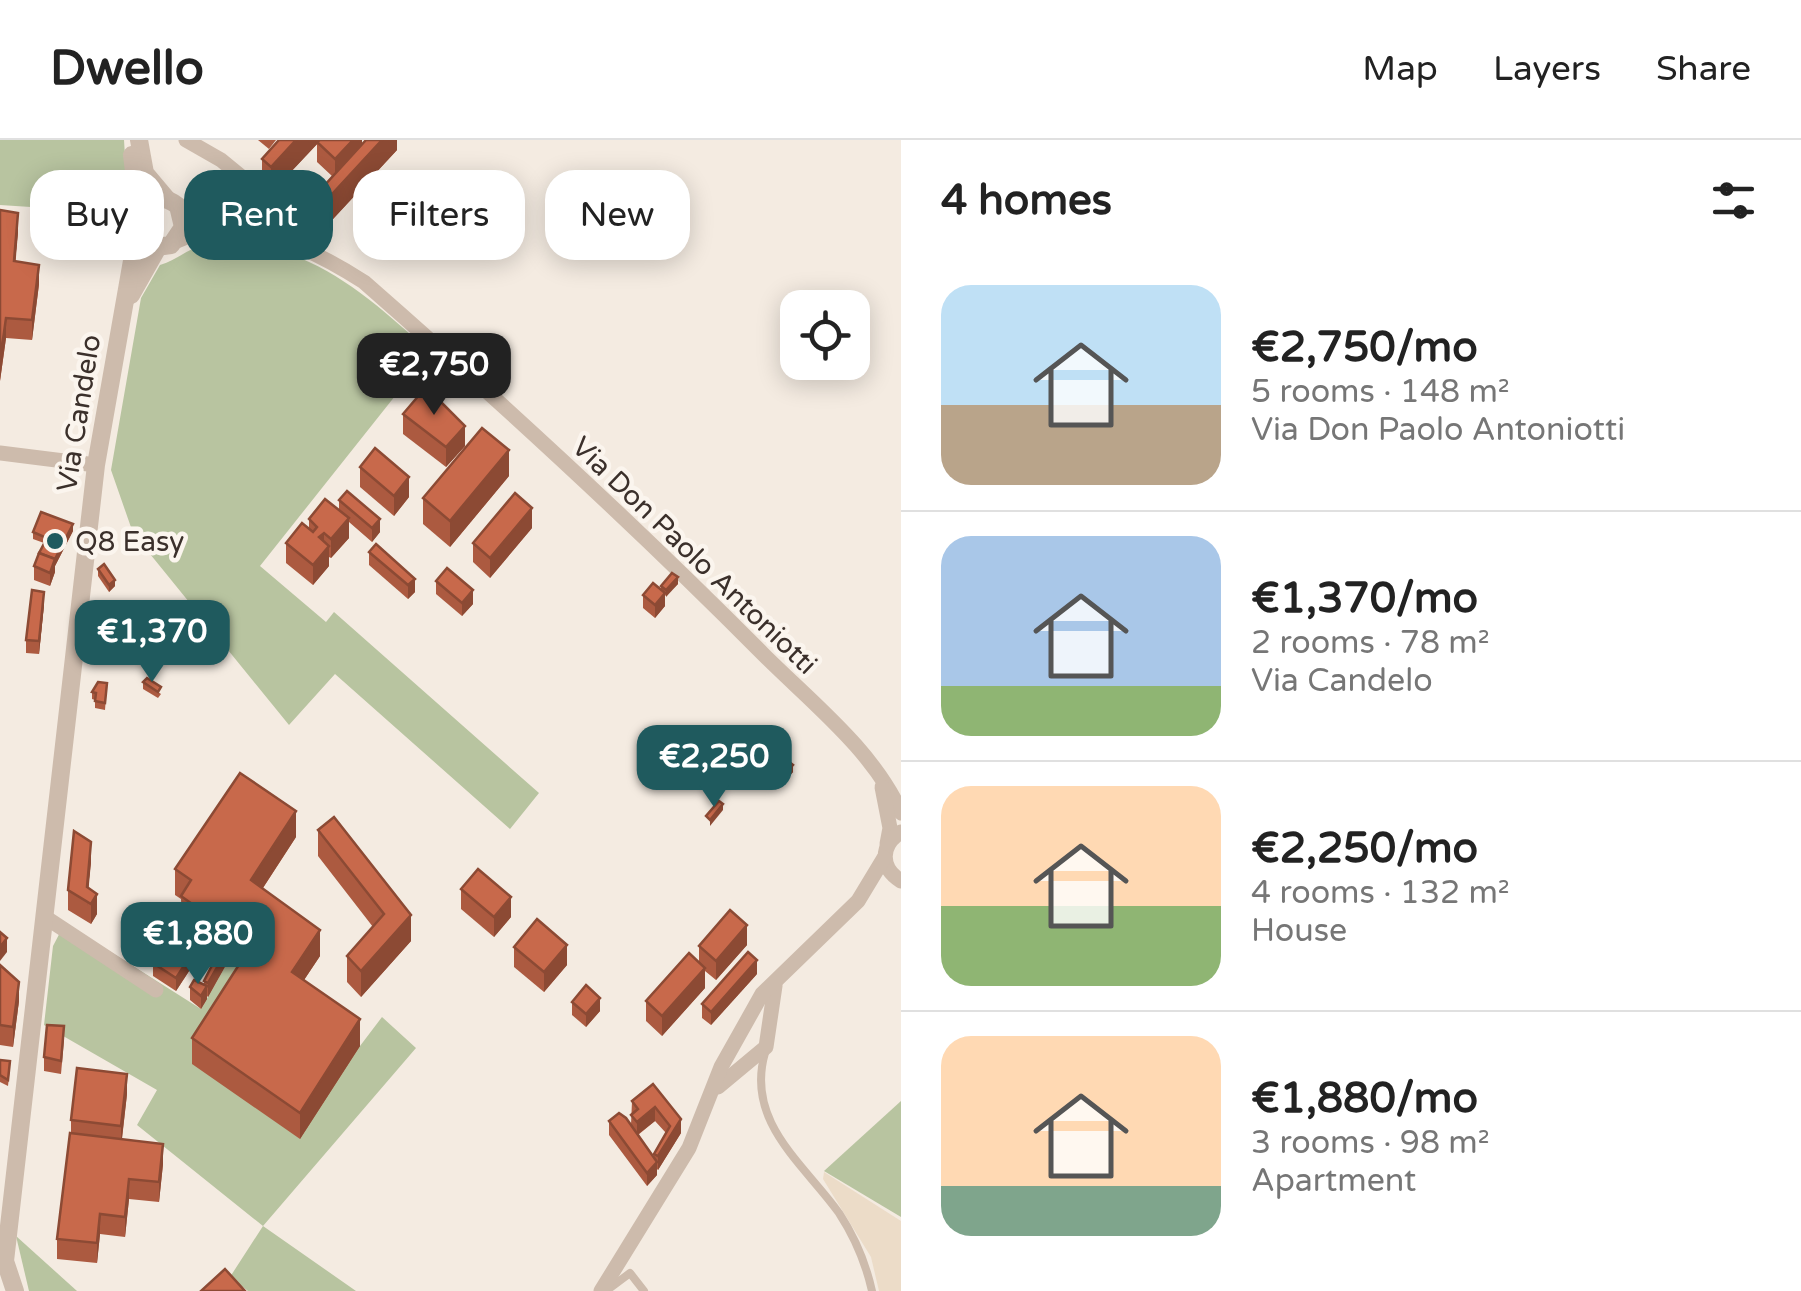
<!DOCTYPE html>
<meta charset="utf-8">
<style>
body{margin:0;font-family:"Varela Round",sans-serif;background:#f6f6f6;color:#222;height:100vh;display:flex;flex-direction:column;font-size:38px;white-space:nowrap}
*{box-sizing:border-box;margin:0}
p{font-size:32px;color:#767676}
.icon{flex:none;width:55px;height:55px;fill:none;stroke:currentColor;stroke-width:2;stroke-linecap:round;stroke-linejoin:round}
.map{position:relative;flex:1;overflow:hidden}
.drawer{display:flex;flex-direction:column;background:#fff;width:900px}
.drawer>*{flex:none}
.hud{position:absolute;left:30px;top:30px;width:720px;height:90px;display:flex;gap:20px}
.tools{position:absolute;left:780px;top:150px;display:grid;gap:20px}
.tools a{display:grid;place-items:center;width:90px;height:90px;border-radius:20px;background:#fff;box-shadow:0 5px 25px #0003;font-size:50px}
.price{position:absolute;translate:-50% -85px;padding:0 22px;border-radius:20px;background:#1f5a5e;color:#fff;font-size:32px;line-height:65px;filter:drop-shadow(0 2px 5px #0008)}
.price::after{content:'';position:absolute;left:50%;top:60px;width:30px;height:22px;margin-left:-15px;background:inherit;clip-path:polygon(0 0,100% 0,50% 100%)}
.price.active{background:#222;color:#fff}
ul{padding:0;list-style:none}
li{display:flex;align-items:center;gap:30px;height:250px;padding:0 40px}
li+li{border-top:2px solid #e0e0e0}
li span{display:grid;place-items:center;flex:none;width:280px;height:200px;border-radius:30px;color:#555}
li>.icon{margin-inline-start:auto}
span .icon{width:120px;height:120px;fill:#fffc;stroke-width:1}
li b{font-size:42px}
h2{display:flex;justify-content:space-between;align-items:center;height:120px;padding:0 40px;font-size:42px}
.pill{padding:0 35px;border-radius:30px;background:#fff;box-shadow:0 5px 25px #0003;font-size:35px;line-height:90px}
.pill.active{background:#1f5a5e;color:#fff}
header{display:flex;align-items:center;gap:60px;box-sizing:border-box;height:140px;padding:0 50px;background:#fff;border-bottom:2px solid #e0e0e0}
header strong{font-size:48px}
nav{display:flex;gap:55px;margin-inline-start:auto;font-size:35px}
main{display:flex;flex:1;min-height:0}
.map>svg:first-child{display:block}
.green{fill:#b8c4a0}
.plaza{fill:#ecdcc8}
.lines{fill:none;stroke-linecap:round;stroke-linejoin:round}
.service{stroke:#cdbbac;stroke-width:8}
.minor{stroke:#cdbbac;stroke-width:15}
.tertiary{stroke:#cdbbac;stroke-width:18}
.wall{fill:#ac5a40;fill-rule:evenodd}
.shaded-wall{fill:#8c4a34}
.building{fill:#c8694b;stroke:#8c4a34;stroke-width:2.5}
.poi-dot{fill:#1f5a5e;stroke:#fbf5ee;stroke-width:4}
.labels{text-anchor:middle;stroke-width:9;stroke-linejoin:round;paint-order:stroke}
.street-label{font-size:28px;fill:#3b302b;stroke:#fbf5ee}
.poi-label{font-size:28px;fill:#3b302b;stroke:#fbf5ee;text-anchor:start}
</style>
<header>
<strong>Dwello</strong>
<nav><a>Map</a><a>Layers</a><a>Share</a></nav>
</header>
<main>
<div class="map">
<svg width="901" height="1151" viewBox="0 0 901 1151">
<rect width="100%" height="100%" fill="#f4ebe1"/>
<g class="green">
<polygon points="0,0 124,0 128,64 123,73 0,65"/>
<path d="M212,96C313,108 357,146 430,212L260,426L326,482L334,472L539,653L510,689L335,534L289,585L133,393L111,330L141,158L160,125C179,119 190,107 209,103Z"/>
<polygon points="65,783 201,869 230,818 360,906 382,877 416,908 263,1086 356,1151 248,1151 230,1137 263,1086 137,985 157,950 44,885 53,806"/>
<polygon points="901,961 901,1077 824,1031"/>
<polygon points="16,1096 77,1151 29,1151"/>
</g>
<polygon class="plaza" points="824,1032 901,1081 901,1151 879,1151 871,1117 823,1039"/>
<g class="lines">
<g class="service">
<path d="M765,913C745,982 804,1024 839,1073C854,1096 866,1124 872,1151"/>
<polyline points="606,1151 630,1133 644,1151"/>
</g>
<g class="minor">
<polyline points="186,0 221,20 303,87 303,109"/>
<polyline points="181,72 221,87"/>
<path d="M177,101C239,72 311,108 364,142C501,262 635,385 763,514C811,562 874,611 901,673"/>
<polyline points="0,313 96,325"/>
<polyline points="882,647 890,688 887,704"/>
<path d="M901,692C880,705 880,728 901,741"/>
<polyline points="45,777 156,850"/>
<polyline points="718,947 766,907 775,846"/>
<polyline points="601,1151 689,1008 721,927 762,854 858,761 884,718"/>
</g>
<g class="tertiary">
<polyline points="139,0 145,33 166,58"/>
<polyline points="132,15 138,65"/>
<polyline points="131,155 157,109"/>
<path d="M15,1151L5,1121L96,325L136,98C122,68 152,45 178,66L183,87L171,105L149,108L136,98"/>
</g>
</g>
<g class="wall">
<polygon points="258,0 276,0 269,9"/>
<polygon points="279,0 362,0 362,4 397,0 397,10 321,92 313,84 313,58 332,36 317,22 317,4 271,53 262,45 262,19"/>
<polygon points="0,70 18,92 15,121 39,144 32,200 6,198 0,241"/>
<polygon points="403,274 465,306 446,327 403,294"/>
<polygon points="360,327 409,357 394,376 360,347"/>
<polygon points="509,336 450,407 423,384 423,358"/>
<polygon points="339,360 380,392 372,402 349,382 349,398 331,418 329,417 329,426 313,445 286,423 286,403 309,388 309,379 339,371"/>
<polygon points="532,388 490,438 473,422 473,403"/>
<polygon points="73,391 55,426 55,432 50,446 34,440 34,426 44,403 33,399 33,392"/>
<polygon points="369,412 415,452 408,459 369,425"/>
<polygon points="98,429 115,446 109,452 98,436"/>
<polygon points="436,441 473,464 462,476 436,454"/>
<polygon points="678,444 665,456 665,466 655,478 643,468 643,455 661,449 661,446"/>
<polygon points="44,465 39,514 26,513 26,500"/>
<polygon points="143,542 161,554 158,558 143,549"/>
<polygon points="107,543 105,570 95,568 95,560 92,559 92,552"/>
<polygon points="780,628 793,632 786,640 780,635"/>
<polygon points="318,690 411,801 361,857 347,842 347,816 373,787 318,716"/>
<polygon points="296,697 263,748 320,816 304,840 360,906 300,999 192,924 192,898 239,824 230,817 208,857 207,856 207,859 201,869 190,860 190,847 204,845 204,841 220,810 204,798 193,813 177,802 177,789 182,782 181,759 175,755 175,729"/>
<polygon points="91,722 88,748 97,774 91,784 68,770 68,750"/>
<polygon points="461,749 511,777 494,797 461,769"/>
<polygon points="747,805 716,840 705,831 705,848 662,896 646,881 646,861 699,823 699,806"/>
<polygon points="514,807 567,825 544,852 514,827"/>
<polygon points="153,823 191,828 176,851 153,836"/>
<polygon points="0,825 19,861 13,907 0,905"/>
<polygon points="757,834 711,885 702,878 702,864"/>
<polygon points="572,862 600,871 586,887 572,875"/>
<polygon points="64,900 61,934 44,931 44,917"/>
<polygon points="0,920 10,927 8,946 0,942"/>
<path d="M653,944L681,993L658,1030L657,1029V1035L647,1046L609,995V981L631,985L632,961ZM655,981L666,993L654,1014V1018L638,995Z"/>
<polygon points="127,954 122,999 163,1024 159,1062 129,1059 125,1097 100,1094 97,1123 57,1119 57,1099 71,993 71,980"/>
</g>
<g class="shaded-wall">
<polygon points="296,0 321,0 271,53 271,27"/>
<polygon points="353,0 362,0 362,10 335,39 335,19"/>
<polygon points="382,0 397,0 397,10 321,92 321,66"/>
<polygon points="18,73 18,92 14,141 14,121"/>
<polygon points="39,125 39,144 32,200 32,180"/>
<polygon points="6,178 6,198 0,241 0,221"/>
<polygon points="465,286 465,306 446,327 446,307"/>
<polygon points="509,310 509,336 450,407 450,381"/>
<polygon points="409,337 409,357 394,376 394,356"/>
<polygon points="532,368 532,388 490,438 490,418"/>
<polygon points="349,378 349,398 331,418 331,399"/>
<polygon points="380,379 380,392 372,402 372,388"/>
<polygon points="73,384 73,391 55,426 55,432 50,446 50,433 53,425"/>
<polygon points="324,393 324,412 329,406 329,426 313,445 313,425 319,397"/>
<polygon points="678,437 678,444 666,457 666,450"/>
<polygon points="415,439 415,452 408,459 408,445"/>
<polygon points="115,440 115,446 109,452 109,445"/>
<polygon points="473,450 473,464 462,476 462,463"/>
<polygon points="44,452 44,465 39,514 39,501"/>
<polygon points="665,453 665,466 655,478 655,465"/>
<polygon points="793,625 793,632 786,640 786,633"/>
<polygon points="723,664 723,670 710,686 710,680"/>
<polygon points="296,671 296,697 251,766 251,740"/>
<polygon points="91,702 91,722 87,766 87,747"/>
<polygon points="97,754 97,774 91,784 91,764"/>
<polygon points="511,757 511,777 494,797 494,777"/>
<polygon points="411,775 411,801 361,857 361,831"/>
<polygon points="204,785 204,798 193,813 193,800"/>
<polygon points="747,785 747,805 716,840 716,821"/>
<polygon points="320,790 320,816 292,858 292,832"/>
<polygon points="7,798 7,812 0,821 0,807"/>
<polygon points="230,805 230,818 208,857 208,843"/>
<polygon points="567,805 567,825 544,852 544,832"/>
<polygon points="191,815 191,828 176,851 176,838"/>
<polygon points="757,820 757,834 711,885 711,872"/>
<polygon points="705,828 705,848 662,896 662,876"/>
<polygon points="19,842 19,861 13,907 13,887"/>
<polygon points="207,846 207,859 201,869 201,856"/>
<polygon points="600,858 600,871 586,887 586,874"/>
<polygon points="360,879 360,906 300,999 300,973"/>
<polygon points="127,934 127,954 121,1006 121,986"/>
<polygon points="655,967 655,981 637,995 637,982"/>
<polygon points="681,979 681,993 658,1030 658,1016"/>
<polygon points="163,1004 163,1024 159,1062 159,1042"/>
<polygon points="657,1022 657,1035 647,1046 647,1033"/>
<polygon points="129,1039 129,1059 125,1097 125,1077"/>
<polygon points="100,1074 100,1094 97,1123 97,1103"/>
</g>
<g class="building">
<polygon points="279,0 296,0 271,27 262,19"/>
<polygon points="320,0 353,0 335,19 317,2"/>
<polygon points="366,0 382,0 321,66 313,58"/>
<polygon points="0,70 18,73 14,121 39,125 32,180 6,178 0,221"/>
<polygon points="426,247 465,286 446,307 403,274"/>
<polygon points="482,288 509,310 450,381 423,358"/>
<polygon points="375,308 409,337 394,356 360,327"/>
<polygon points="347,351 380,379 372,388 339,360"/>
<polygon points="515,353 532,368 490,418 473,403"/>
<polygon points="325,359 349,378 331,399 324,393 319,397 329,406 313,425 286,403 302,383 313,392 317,387 309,379"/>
<polygon points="41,372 73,384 55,419 39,413 47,398 33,392"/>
<polygon points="376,404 415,439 408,445 369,412"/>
<polygon points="39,413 55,419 50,433 34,426"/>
<polygon points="104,424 115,440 109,445 98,429"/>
<polygon points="447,428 473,450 462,463 436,441"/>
<polygon points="672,433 678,437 666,450 661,446"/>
<polygon points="653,443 665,453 655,465 643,455"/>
<polygon points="32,450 44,452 39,501 26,500"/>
<polygon points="147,538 161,547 158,552 143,542"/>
<polygon points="98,542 107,543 105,563 95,561 96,553 92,552"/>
<polygon points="787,620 793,625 786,633 780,628"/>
<polygon points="240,633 296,671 251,740 320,790 292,832 360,879 300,973 192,898 251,806 181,756 191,740 175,729"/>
<polygon points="719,661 723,664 710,680 706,676"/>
<polygon points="334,677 411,775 361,831 347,816 384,774 318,690"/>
<polygon points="74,691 91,702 87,747 97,754 91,764 68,750"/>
<polygon points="478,729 511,757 494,777 461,749"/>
<polygon points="730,770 747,785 716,821 699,806"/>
<polygon points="188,774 204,785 193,800 177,789"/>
<polygon points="537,779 567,805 544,832 514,807"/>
<polygon points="0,792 7,798 0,807"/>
<polygon points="225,800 230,805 208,843 204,841"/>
<polygon points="165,803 191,815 176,838 153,823"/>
<polygon points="748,812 757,820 711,872 702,864"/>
<polygon points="689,813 705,828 662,876 646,861"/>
<polygon points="0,825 19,842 13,887 0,885"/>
<polygon points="194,840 207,846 201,856 190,847"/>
<polygon points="586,845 600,858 586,874 572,862"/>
<polygon points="47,885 64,886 61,921 44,917"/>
<polygon points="0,920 10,921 8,940 0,935"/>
<polygon points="77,928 127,934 121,986 71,980"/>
<polygon points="653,944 681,979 658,1016 654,1014 670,986 655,967 637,982 631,975 638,969 632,961"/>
<polygon points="619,973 626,978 657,1022 647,1033 609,981"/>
<polygon points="70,993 163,1004 159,1042 129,1039 125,1077 100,1074 97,1103 57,1099"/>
<polygon points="225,1129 245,1151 201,1151"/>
</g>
<circle class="poi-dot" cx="55" cy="401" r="10"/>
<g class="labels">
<g class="street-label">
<text transform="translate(78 273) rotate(-81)" y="10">Via Candelo</text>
<text transform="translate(695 415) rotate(44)" y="10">Via Don Paolo Antoniotti</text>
</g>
<g class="poi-label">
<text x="75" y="411">Q8 Easy</text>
</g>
</g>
</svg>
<div class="tools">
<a><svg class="icon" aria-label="locate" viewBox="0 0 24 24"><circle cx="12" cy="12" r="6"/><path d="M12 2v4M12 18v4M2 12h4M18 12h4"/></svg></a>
</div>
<b class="price active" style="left:434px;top:278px">€2,750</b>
<b class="price" style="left:152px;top:545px">€1,370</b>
<b class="price" style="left:714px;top:670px">€2,250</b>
<b class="price" style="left:198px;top:847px">€1,880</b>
<div class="hud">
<a class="pill">Buy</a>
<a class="pill active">Rent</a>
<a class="pill">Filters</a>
<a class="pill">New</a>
</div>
</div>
<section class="drawer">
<h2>4 homes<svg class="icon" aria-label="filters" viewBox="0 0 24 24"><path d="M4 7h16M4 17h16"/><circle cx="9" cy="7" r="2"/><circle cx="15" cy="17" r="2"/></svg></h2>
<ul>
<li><span style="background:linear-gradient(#bfe0f5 60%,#b9a48a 0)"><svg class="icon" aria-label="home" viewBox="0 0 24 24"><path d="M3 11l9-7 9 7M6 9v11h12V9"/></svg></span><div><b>€2,750/mo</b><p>5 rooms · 148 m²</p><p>Via Don Paolo Antoniotti</p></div></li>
<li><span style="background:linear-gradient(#a9c7e8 75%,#8fb573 0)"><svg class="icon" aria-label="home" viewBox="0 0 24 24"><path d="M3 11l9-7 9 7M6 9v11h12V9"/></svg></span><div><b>€1,370/mo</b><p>2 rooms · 78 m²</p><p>Via Candelo</p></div></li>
<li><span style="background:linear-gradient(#ffd9b3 60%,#8fb573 0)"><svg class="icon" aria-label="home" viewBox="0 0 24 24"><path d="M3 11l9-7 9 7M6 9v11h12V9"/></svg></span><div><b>€2,250/mo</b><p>4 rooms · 132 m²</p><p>House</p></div></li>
<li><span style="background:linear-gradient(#ffd9b3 75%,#7fa58c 0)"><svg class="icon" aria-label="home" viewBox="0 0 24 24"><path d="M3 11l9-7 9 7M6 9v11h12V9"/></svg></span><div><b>€1,880/mo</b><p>3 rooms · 98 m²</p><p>Apartment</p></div></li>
</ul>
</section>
</main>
